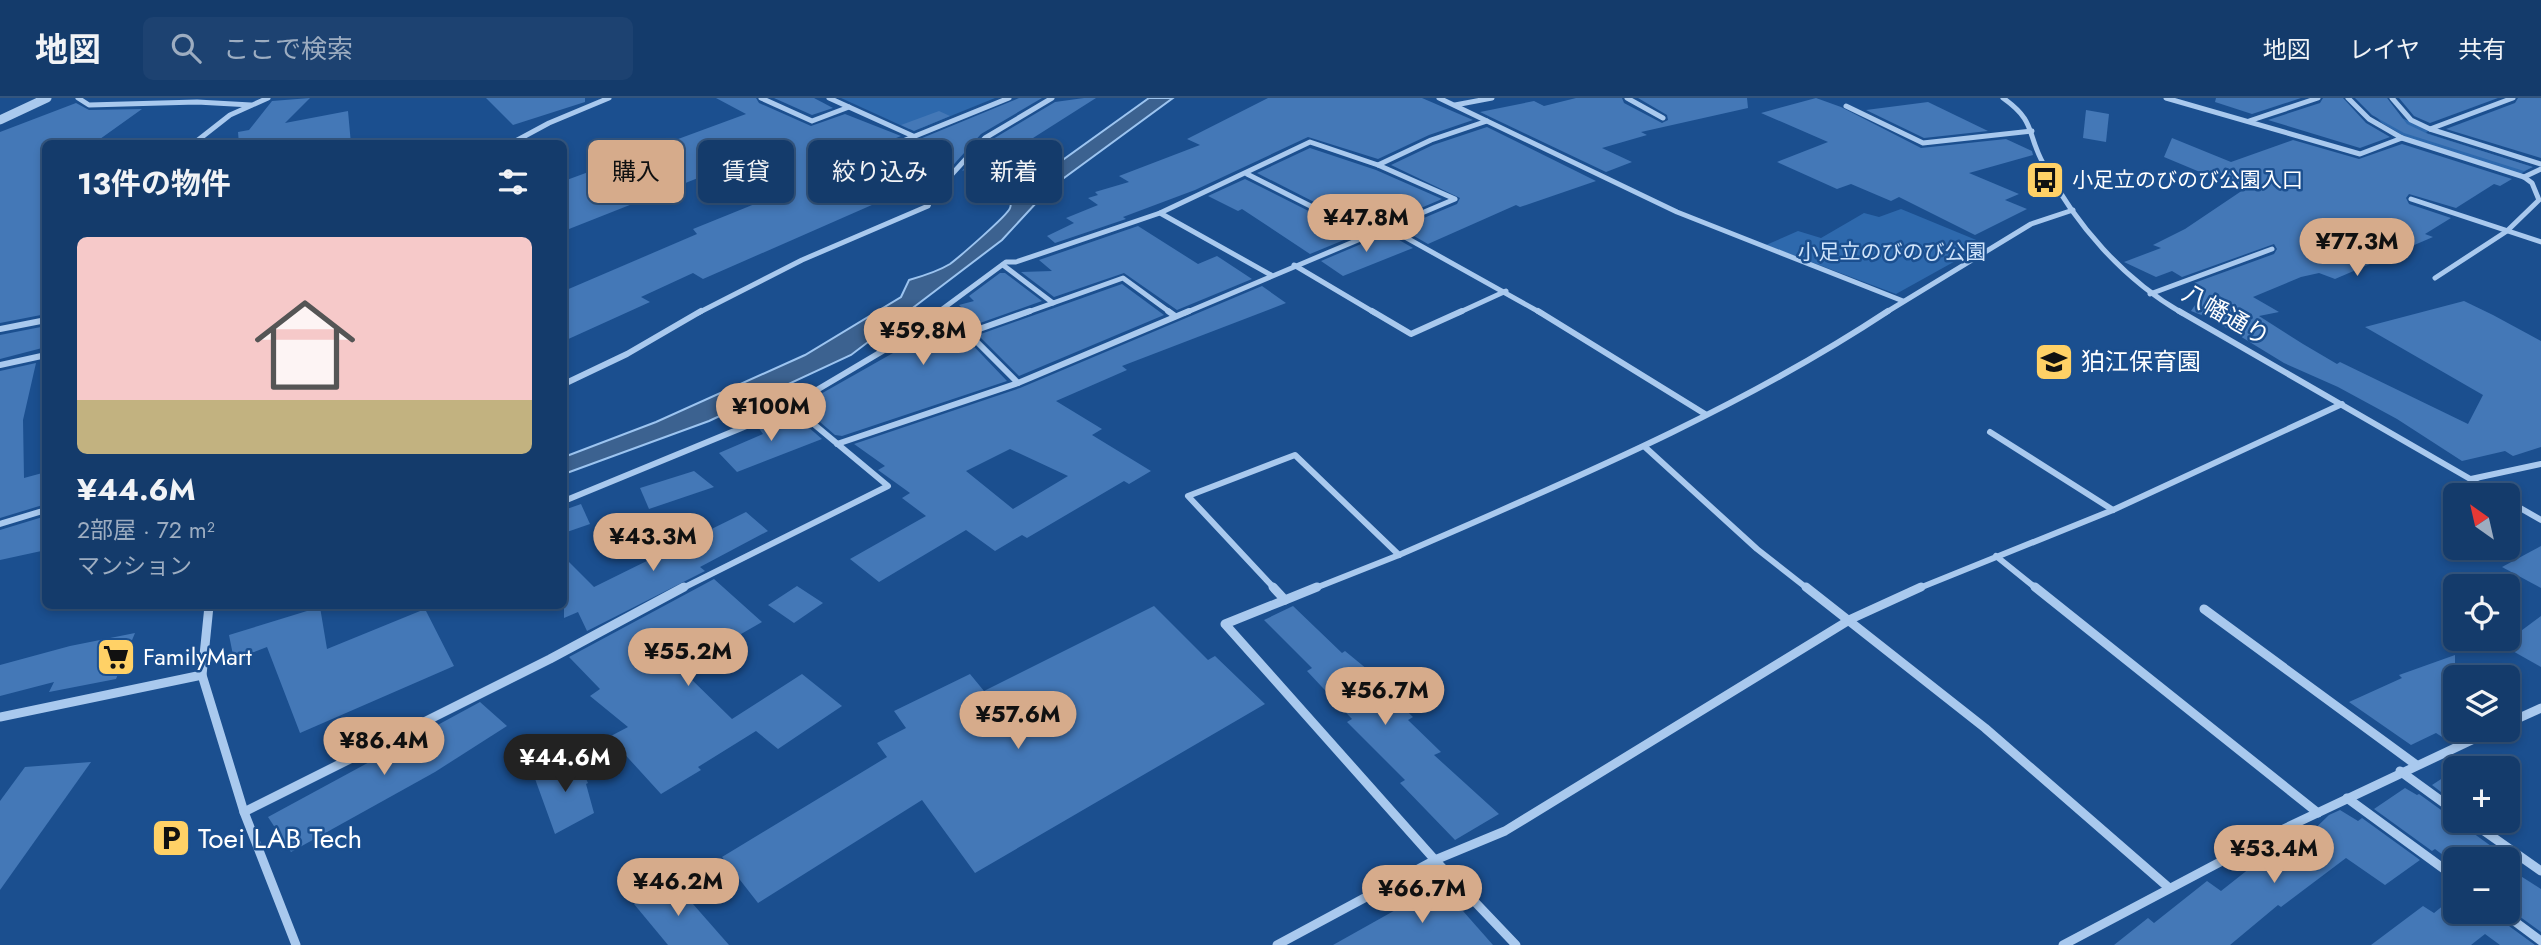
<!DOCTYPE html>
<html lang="ja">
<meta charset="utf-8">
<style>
body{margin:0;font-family:Jost,"Noto Sans JP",sans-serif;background:#1d4271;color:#f1f3f6;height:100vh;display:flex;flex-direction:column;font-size:26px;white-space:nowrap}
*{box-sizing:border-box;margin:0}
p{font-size:23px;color:#9dadc1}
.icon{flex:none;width:38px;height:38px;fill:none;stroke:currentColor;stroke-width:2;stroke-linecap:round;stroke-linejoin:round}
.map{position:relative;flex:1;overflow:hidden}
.details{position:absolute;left:42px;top:42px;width:525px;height:469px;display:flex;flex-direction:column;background:#143b6b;border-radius:10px;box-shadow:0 4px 10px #0003,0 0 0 2px #33557e}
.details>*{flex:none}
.hud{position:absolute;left:588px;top:42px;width:665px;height:63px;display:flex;gap:14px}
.needle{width:46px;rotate:326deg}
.fabs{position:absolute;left:2443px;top:385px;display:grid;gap:14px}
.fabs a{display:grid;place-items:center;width:77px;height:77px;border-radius:10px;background:#143b6b;box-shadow:0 4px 10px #0003,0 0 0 2px #33557e;font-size:35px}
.price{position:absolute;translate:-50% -60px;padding:0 16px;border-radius:24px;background:#d6ab8b;color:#111;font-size:23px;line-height:46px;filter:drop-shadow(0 2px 4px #0008)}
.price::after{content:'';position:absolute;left:50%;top:42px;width:21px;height:16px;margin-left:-10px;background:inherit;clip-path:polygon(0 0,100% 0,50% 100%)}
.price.on{background:#222;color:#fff}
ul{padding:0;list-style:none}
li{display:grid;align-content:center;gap:14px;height:371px;padding:0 35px}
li+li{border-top:2px solid #33557e}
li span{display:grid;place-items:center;height:217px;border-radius:10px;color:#555}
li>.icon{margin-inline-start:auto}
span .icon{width:126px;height:126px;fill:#fffc;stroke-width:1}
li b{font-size:30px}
h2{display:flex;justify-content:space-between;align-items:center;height:84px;padding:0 35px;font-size:30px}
.pill{padding:0 24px;border-radius:10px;background:#143b6b;box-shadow:0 4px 10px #0003,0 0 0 2px #33557e;font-size:24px;line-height:63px}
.pill.on{background:#d6ab8b;color:#111}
header{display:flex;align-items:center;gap:42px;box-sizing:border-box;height:98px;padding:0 35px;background:#143b6b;border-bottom:2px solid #33557e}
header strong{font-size:33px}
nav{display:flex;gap:38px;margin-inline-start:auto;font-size:24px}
.search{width:490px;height:63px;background:#1d4271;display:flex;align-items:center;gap:18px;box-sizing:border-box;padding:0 24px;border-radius:10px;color:#9dadc1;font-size:26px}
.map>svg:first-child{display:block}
.green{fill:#2e69ad}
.water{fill:#3c6290;stroke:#9cc4f0;stroke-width:2}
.building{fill:#4478b7;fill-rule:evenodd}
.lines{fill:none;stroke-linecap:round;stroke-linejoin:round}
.minor-far2{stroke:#a9c9ee;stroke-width:5}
.minor-far1{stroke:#a9c9ee;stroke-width:6}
.minor{stroke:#a9c9ee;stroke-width:9}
.tertiary{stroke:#a9c9ee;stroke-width:9}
.labels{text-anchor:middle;stroke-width:5;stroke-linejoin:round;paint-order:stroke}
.far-poi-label{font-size:21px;fill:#fff;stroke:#1b4f8f;text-anchor:start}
.far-park-label{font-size:21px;fill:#cfe3fa;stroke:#1b4f8f}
.street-label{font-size:24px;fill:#fff;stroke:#1b4f8f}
.poi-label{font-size:24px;fill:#fff;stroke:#1b4f8f;text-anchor:start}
.near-poi-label{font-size:28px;fill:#fff;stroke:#1b4f8f;text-anchor:start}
</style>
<header>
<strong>地図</strong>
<div class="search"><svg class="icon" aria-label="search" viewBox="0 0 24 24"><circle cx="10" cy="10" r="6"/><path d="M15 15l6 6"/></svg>ここで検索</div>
<nav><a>地図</a><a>レイヤ</a><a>共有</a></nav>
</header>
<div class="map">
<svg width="2541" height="847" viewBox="0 0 2541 847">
<rect width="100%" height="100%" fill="#1b4f8f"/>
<g class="green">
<polygon points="841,0 995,0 921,30 909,31"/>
<polygon points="2358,0 2387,0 2396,18 2430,31 2426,35 2532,69 2519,77 2409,41 2382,25"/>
<polygon points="1901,111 1986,146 1896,196 1766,147 1798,133 1821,140 1864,115 1879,119"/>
</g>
<path class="water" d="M1149,0H1173L1049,91L1002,142L851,257L709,323L564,376V359L656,324L805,257L901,199L909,182C923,178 937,174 950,166C958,160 1008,117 1010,110C1011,109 1011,101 1011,99Z"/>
<g class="building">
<polygon points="310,0 285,25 348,13 351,46 239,46 238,34 249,32 272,3"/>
<polygon points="486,0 585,0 585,4 513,27"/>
<polygon points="716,0 756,0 759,5 811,28 845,16 901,38 854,57 851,63 906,92 703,181 693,175 641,199 650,204 564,243 564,193 697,136 693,131 787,93 736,65 564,133 564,83 746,16"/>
<polygon points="774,0 814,0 833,10 812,17"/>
<polygon points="1019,0 1042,0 981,36 939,83 928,87 919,86 869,62"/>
<polygon points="1084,0 1096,0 1022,47 1025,47 1000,66 994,64 988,69 977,67 962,73 988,44 1055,4"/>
<polygon points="1268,0 1422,0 1473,22 1429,37 1378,61 1308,39 1195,92 1123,119 1126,121 1055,145 1047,138 1074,125 1066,120 1098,107 1088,100 1098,97 1095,94 1129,84 1119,78 1200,47 1187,41"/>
<polygon points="1576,0 1622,0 1624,5 1662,25 1668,22 1667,17 1638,0 1747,0 1748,10 1641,34 1647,37 1602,50 1632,64 1606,74 1480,14 1534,3 1544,8"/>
<polygon points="1816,0 1841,9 1921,50 2006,41 2032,53 2033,57 1969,75 2019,96 2005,102 2027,111 1975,137 1899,99 1891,103 1851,86 1837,91 1777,64 1828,44 1761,15"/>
<polygon points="2216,0 2301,0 2252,16 2215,4"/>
<polygon points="2323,0 2343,0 2366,25 2390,39 2360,50 2268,22 2320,5"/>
<polygon points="2355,0 2387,0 2407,26 2428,36 2533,69 2524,73 2404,35 2372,17"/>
<polygon points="2399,0 2498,0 2430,25 2414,18"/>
<polygon points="2518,0 2541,0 2541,60 2446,31 2515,5"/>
<polygon points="1928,4 1988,33 1924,40 1866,12"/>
<polygon points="76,5 89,12 142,11 93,46 46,46 46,216 0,225 0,34"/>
<polygon points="2086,12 2109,16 2106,44 2083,40"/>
<polygon points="939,13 950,18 914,33 901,27"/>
<polygon points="1487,29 1596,83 1520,109 1516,107 1428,146 1400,130 1457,106 1460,100 1391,67 1433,47"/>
<polygon points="2172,40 2231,64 2293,42 2359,61 2402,46 2512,81 2500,88 2494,86 2456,110 2409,96 2406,100 2409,106 2451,120 2425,136 2433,139 2335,181 2319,175 2301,179 2253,199 2279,214 2259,218 2303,246 2337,266 2340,264 2468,326 2483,297 2365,229 2464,203 2493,217 2541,243 2541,349 2513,358 2505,353 2462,363 2397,321 2338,289 2284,265 2212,221 2191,213 2205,192 2194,185 2274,156 2277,151 2274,146 2182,179 2172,173 2156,179 2124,164 2161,150 2153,147 2185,131 2243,92 2164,59"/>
<polygon points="1310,50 1376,72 1442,101 1369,132 1257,75"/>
<polygon points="1245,81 1356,137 1310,156 1242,111 1238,113 1208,98"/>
<polygon points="1138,128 1198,166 1217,158 1252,181 1177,212 1124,175 1054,199 1021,174 1052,173 1039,162"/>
<polygon points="1387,135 1413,150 1343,178 1321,163"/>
<polygon points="1000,175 1005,175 1042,203 966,230 962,236 1007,283 842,338 835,337 805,311 809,310 803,306 923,238 931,227 950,217 948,215 962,210 959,207 974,203 969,198"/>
<polygon points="1122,186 1164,217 1019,278 978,237"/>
<path d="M1262,188L1286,205L1122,268L1127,272L1056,303L1102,331L1092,337L1151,373L1129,386L1124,383L1027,440L1022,437L995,453L966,432L879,484L850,461L926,418L902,400L910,395L878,372L885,368L854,346L1020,290ZM1010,351L1068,378L1013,411L966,373Z"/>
<polygon points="46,228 46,249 0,261 0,237"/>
<polygon points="36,265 23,322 24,380 46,374 46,406 0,420 0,273"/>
<polygon points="793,316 822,341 737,374 719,355 763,336 758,329"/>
<polygon points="694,373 714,389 649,411 640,390"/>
<polygon points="581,406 590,426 564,435 564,412"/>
<polygon points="746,414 768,433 700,469 705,473 587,533 578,514 564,520 564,459 594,489"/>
<polygon points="46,418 46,452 0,462 0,432"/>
<polygon points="2541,448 2541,490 2502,469"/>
<polygon points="714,481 762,524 687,567 694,574 688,578 732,621 802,576 842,608 778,651 756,633 698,669 701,672 661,696 609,639 628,629 590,598 600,591 569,559"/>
<polygon points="797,488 823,505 794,525 768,507"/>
<polygon points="1154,508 1208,562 1215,558 1265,606 975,775 922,702 758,805 722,759 887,659 877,645 906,630 894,613 970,576 984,593"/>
<polygon points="1293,508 1342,555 1345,553 1390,590 1385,592 1413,619 1408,622 1441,654 1434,657 1499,716 1455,742 1400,685 1405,682 1347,624 1352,621 1307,573 1312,570 1264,522"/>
<polygon points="320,509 327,551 425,511 454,568 300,635 267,549 234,562 229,537"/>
<polygon points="2541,518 2541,569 2502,547"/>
<polygon points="135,535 116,581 49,594 54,584 0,598 0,567 70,548"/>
<polygon points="2455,557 2455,642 2450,644 2436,635 2411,647 2349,604 2402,580 2399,577"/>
<polygon points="480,604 507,628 435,674 291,754 268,719"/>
<polygon points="575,657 588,685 586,686 594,715 555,736 534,678"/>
<polygon points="91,664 0,792 0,703 25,669"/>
<polygon points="2455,672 2455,705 2432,687"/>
<polygon points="2405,690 2417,697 2419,696 2509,761 2448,761 2435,751 2432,753 2374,711"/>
<polygon points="2340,712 2358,723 2362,720 2420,762 2385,787 2346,760 2281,809 2278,807 2230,847 2114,847 2148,820 2154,825 2207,783 2221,793 2269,755 2275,760 2300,745 2329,717"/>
<polygon points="2508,770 2541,791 2541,834 2508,810"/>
<polygon points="671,781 729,847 668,847 634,806"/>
<polygon points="1440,787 1493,847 1333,847"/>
<polygon points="2455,798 2455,814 2495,814 2498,820 2535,847 2500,847 2485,836 2471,847 2371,847 2423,808 2434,815"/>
</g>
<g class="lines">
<g class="minor-far2">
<polyline points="78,0 89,7 197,4 251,7"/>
<polyline points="761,0 812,23 849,9"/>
<polyline points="829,0 913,38"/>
<polyline points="1439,0 1677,114 1903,203"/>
<polyline points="1627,0 1663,20"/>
<path d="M2003,0C2037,24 2026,35 2044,67C2076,127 2123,181 2182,215"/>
<polyline points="2166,0 2360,56 2402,40 2369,21 2348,0"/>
<polyline points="2392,0 2411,22 2430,31 2541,66"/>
<polyline points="1455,7 1492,0"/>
<polyline points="1846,8 1923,45 2032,33"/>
<polyline points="2249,23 2318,0"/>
<polyline points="2430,31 2513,0"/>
<polyline points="2402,40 2524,79 2532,85 2539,102 2507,133 2435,180"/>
<polyline points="193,46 230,17 268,0"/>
<polyline points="510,46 549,25 609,0"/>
<polyline points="1247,76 1368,137"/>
<polyline points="2524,79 2541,71"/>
<polyline points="932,98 856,62 1009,0"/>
<polyline points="2411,101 2541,144"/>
<polyline points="1160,115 1310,44 1378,67"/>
<polyline points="1387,129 1541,215"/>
<polyline points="1003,167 1053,205 1123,180 1171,215"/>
<polyline points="1294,167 1375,215"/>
<polyline points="2150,196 2272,151"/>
<polyline points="698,215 802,162 928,108 932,98 985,40 1052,0"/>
<polyline points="937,215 1006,164 1016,164 1160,115 1271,177"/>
<polyline points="1025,215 1053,205"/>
<polyline points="1185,215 1455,101 1378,67 1431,42 1487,23"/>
<polyline points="1458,215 1506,193"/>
<polyline points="1885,215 2031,126 2073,112"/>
</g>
<g class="minor-far1">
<polyline points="1168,213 1175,218"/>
<polyline points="1372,213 1411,236 1462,213"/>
<polyline points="1538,213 1705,316"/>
<polyline points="2179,213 2498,397"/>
<polyline points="0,231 46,222"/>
<polyline points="0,267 46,257"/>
<polyline points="1018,285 968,235 1030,213"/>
<polyline points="564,286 627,256 701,213"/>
<polyline points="1990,334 2113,412"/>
<polyline points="837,346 1018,285 1189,213"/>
<polyline points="1645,349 1757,451 1808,491"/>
<polyline points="2471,381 2541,366"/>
<polyline points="564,403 778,315 913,235 939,213"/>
<polyline points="2508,403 2541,422"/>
<polyline points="0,426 46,412"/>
<path d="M1399,457C1566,384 1735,314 1888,213"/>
<polyline points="1996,458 2037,491"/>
<polyline points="681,491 888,388 792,308"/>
<polyline points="1275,491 1188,398 1295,357 1399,457"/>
<polyline points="1313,491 1399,457"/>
<polyline points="1917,491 2113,412 2342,306"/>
</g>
<g class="minor">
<polyline points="1273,489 1285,502 1317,489"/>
<polyline points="1806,489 1985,630 2168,789"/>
<polyline points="2035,489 2318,715"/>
<polyline points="1285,502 1225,526 1435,762 1516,847"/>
<polyline points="209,508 202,577 244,714 296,847"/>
<polyline points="2204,511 2415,666"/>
<polyline points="0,619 202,577"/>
<polyline points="2508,625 2541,610"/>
<polyline points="2400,673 2455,713"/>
<polyline points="2347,700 2455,779"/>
<polyline points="244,714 550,561 684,489"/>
<polyline points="2470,723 2541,773"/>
<polyline points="2502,814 2541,843"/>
<polyline points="1277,847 1435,762 1505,733 1851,521 1921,489"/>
<polyline points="2063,847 2275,735 2493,632"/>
</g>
<polyline class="tertiary" points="0,22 47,0"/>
</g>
<defs>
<g id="bus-square" transform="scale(2.0125)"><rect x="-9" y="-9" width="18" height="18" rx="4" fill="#ffd166" stroke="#1b4f8f"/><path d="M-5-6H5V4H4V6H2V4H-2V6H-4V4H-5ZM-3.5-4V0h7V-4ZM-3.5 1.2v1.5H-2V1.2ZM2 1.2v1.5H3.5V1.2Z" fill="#111"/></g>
<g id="school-square" transform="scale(2.0125)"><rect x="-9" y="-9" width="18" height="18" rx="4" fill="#ffd166" stroke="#1b4f8f"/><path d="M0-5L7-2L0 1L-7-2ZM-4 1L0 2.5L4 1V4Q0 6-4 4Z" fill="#111"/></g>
<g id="supermarket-square" transform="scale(2.0125)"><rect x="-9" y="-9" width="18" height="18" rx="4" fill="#ffd166" stroke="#1b4f8f"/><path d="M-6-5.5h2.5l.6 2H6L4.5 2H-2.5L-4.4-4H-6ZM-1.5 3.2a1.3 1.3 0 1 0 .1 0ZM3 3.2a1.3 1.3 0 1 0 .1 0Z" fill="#111"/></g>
<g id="parking-square" transform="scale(2.0125)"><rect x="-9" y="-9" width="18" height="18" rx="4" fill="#ffd166" stroke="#1b4f8f"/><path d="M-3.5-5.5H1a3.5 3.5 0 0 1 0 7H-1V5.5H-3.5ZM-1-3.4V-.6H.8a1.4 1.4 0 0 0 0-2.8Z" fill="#111"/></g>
</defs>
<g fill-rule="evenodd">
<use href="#bus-square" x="2045" y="82"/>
<use href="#school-square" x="2054" y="264"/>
<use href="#supermarket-square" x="116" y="559"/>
<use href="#parking-square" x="171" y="740"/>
</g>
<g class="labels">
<g class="far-poi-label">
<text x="2072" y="89">小足立のびのび公園入口</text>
</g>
<g class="far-park-label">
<text x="1892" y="161">小足立のびのび公園</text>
</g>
<g class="street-label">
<text transform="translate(2226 217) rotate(30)" y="8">八幡通り</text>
</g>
<g class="poi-label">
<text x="2081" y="272">狛江保育園</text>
<text x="143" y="567">FamilyMart</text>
</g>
<g class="near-poi-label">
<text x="198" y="750">Toei LAB Tech</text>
</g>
</g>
</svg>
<div class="fabs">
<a><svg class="needle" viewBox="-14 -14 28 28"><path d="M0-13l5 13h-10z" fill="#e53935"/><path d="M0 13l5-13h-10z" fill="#9dadc1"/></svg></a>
<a><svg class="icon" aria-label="locate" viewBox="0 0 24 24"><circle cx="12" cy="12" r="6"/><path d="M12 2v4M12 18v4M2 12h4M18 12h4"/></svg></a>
<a><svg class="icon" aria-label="layers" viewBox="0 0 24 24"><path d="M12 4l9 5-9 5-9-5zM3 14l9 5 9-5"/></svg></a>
<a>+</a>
<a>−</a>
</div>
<b class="price" style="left:1366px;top:156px">¥47.8M</b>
<b class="price" style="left:2357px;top:180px">¥77.3M</b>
<b class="price" style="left:923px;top:269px">¥59.8M</b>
<b class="price" style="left:771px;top:345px">¥100M</b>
<b class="price" style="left:653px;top:475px">¥43.3M</b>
<b class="price" style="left:688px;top:590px">¥55.2M</b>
<b class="price" style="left:1385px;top:629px">¥56.7M</b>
<b class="price" style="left:1018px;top:653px">¥57.6M</b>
<b class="price" style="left:384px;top:679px">¥86.4M</b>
<b class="price on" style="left:565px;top:696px">¥44.6M</b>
<b class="price" style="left:2274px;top:787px">¥53.4M</b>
<b class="price" style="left:678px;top:820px">¥46.2M</b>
<b class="price" style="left:1422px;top:827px">¥66.7M</b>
<div class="hud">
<a class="pill on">購入</a>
<a class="pill">賃貸</a>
<a class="pill">絞り込み</a>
<a class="pill">新着</a>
</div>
<section class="details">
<h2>13件の物件<svg class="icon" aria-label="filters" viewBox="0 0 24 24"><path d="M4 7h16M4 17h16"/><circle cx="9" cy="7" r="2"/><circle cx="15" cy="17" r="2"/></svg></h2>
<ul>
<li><span style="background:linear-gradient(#f6c9c9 75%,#c2b280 0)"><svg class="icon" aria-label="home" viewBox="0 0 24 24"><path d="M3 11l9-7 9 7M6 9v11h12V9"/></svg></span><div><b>¥44.6M</b><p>2部屋 · 72 m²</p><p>マンション</p></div></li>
</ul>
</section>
</div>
